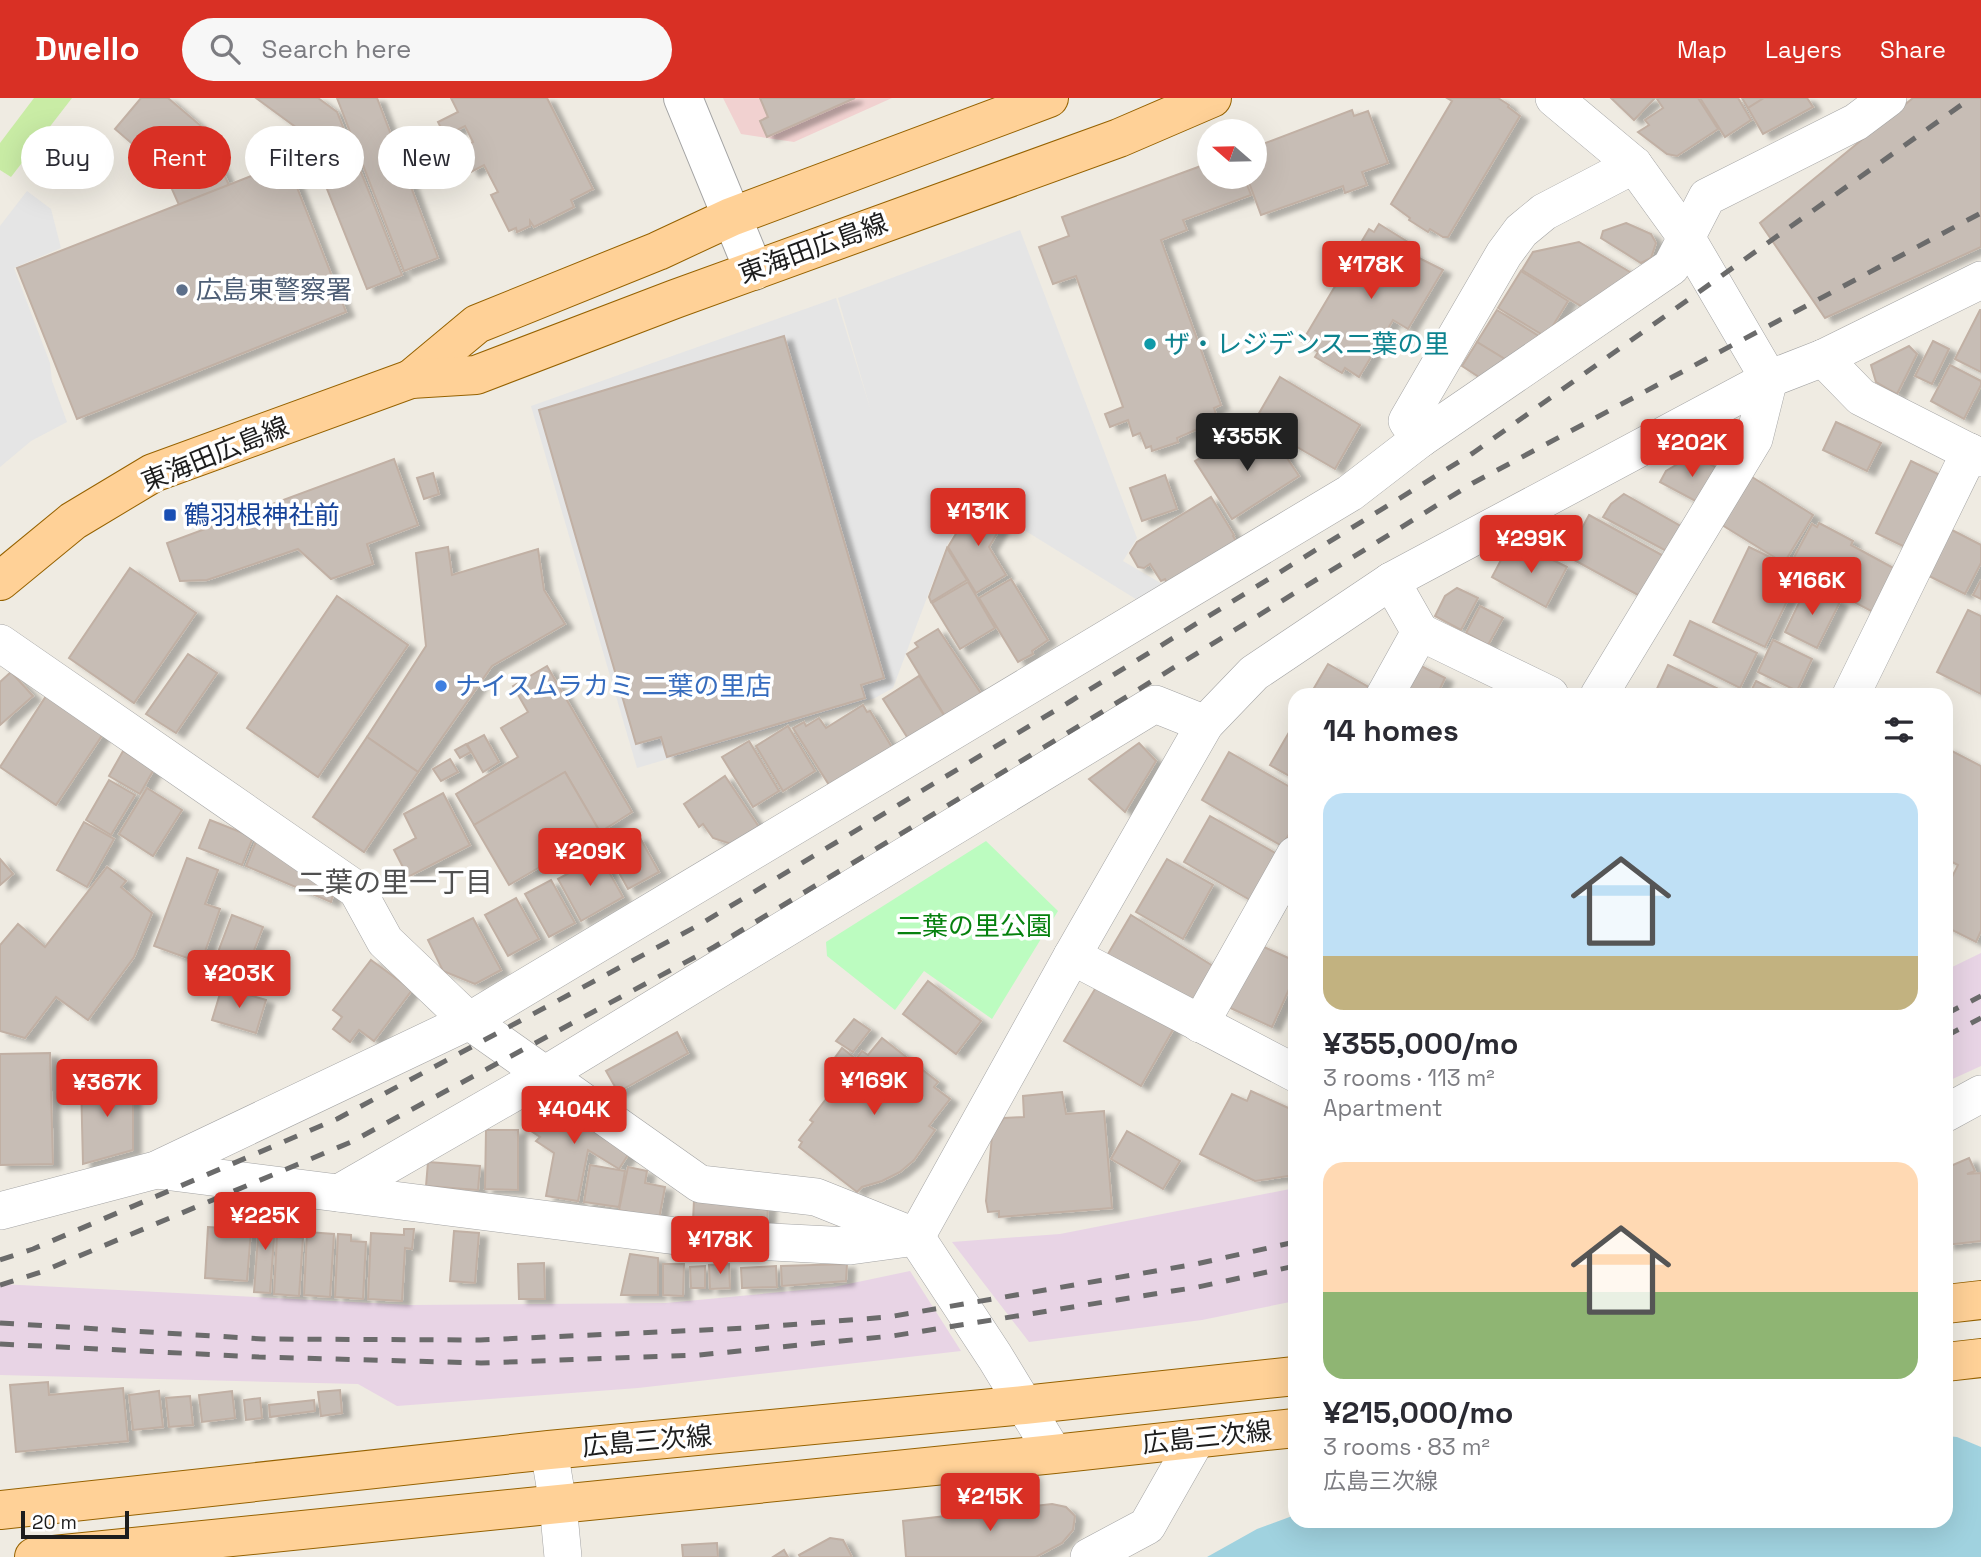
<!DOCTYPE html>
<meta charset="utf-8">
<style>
body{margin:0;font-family:"Space Grotesk","Noto Sans JP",sans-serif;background:#f7f7f7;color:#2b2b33;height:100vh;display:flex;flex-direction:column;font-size:26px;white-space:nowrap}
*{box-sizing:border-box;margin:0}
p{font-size:23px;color:#7c7c81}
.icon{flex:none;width:38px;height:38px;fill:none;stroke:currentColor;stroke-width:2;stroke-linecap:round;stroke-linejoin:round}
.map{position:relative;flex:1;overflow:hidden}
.panel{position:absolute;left:1288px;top:590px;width:665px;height:840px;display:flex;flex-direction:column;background:#fff;border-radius:21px;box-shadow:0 7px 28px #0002}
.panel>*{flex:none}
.guide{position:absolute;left:21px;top:28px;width:665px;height:63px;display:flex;gap:14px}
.needle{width:46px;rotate:290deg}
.controls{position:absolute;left:1197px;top:21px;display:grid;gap:14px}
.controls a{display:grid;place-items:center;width:70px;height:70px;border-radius:50%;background:#fff;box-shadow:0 7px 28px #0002;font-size:35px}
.scale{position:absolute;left:21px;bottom:18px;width:108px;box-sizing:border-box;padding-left:7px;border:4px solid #1d1d1d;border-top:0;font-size:19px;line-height:24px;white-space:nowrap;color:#1d1d1d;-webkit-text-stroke:5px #fff;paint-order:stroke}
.price{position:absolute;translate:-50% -60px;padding:0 16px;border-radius:7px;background:#d93025;color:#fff;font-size:23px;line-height:46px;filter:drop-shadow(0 2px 4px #0008)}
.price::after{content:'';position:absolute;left:50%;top:42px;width:21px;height:16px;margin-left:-10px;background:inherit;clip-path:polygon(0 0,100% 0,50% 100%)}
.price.active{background:#222;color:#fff}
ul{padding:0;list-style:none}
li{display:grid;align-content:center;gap:14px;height:371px;padding:0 35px}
li span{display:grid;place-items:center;height:217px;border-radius:21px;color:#555}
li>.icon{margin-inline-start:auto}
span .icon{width:126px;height:126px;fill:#fffc;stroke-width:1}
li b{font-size:30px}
h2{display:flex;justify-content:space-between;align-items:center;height:84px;padding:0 35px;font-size:30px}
.tag{padding:0 24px;border-radius:32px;background:#fff;box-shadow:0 7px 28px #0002;font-size:24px;line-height:63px}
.tag.active{background:#d93025;color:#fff}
header{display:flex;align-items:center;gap:42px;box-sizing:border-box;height:98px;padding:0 35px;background:#d93025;color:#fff}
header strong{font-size:33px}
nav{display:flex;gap:38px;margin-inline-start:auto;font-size:24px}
.search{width:490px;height:63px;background:#f7f7f7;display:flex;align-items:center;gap:18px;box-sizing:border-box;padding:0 24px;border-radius:38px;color:#7c7c81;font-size:26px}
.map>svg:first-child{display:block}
.commercial{fill:#f1d1d0}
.industrial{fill:#e8d4e5}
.grass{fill:#c9eca5}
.park{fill:#bcfcc0}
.parking{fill:#e5e5e5}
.water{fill:#a0d2df}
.building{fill:#c7bdb5;stroke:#c1b0a4;stroke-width:2;filter:url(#shadow)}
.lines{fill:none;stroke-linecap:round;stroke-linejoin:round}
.minor-casing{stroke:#a4a4a4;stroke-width:38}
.tertiary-casing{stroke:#a4a4a4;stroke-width:40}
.primary-casing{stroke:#966200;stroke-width:40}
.minor{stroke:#fff;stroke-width:37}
.tertiary{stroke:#fff;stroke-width:38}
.primary{stroke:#ffd197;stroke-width:38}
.rail{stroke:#6b6b6b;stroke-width:5;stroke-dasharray:14 14;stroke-linecap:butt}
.service-dot{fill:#5c6f8a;stroke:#fff;stroke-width:2.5}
.culture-dot{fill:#0f9aa8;stroke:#fff;stroke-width:2.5}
.transit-dot{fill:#1a4fb4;stroke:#fff;stroke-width:2.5}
.shop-dot{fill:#3f7fe0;stroke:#fff;stroke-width:2.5}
.labels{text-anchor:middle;stroke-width:7;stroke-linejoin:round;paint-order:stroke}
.street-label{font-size:26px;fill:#1d1d1d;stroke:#fff}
.service-label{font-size:26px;fill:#4e5e75;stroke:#fff;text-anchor:start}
.culture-label{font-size:26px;fill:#0d838f;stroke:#fff;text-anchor:start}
.transit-label{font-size:26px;fill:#164399;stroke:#fff;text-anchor:start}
.shop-label{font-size:26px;fill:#366cbe;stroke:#fff;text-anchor:start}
.park-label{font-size:26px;fill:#06810e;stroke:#fff}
.neighbourhood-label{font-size:28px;fill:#505050;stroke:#fff}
</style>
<header>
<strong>Dwello</strong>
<div class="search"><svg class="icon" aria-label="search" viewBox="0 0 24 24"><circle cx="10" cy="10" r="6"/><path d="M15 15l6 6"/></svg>Search here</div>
<nav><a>Map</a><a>Layers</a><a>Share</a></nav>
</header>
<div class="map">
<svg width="1981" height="1459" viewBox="0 0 1981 1459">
<defs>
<filter id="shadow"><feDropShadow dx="8" dy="4.5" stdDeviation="2" flood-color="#0004"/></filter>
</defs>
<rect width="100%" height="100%" fill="#efebe2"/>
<polygon class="commercial" points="723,0 892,0 794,44 741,36"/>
<g class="industrial">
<polygon points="1981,855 1981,968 1946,984 1946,872"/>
<polygon points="1295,1090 1295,1203 1202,1222 1029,1244 952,1144 1060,1136"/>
<polygon points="910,1173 961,1253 638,1290 397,1308 358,1286 0,1277 0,1186 411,1207 666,1205 834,1189"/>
</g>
<polygon class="grass" points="34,0 72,0 11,79 0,72 0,45"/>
<polygon class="park" points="986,743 1058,813 992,921 924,873 895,912 827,858 826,844"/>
<g class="parking">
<polygon points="27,93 51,111 61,150 14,170 50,265 52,283 67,324 31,343 0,369 0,128"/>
<polygon points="1020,132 1137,440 1123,463 1164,487 1139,503 974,401 946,449 893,590 875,600 637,670 531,308 836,200 871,313 838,200"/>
</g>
<polygon class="water" points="1946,1338 1957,1339 1981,1349 1981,1459 1207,1459 1257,1431 1295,1417 1295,1423 1946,1423"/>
<g class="building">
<polygon points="141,0 168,0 201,28 229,87 179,107 164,73 115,31"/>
<polygon points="256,0 318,0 337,14 402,177 367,191 305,36"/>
<polygon points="337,0 377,0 438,160 404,173"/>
<polygon points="451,0 547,0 593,91 571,102 574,109 534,129 530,123 530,128 517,134 516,130 509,133 491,97 498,94 484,67 471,74 459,51 473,44 465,28 445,38 438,24 458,14"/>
<polygon points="760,0 855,0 767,39 760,23 768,19"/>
<polygon points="1447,0 1498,0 1509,7 1508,9 1520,18 1448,139 1443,139 1430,131 1428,134 1409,122 1410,120 1391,106 1452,3"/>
<polygon points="1611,0 1655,0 1634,22"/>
<polygon points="1659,0 1698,0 1718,31 1677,58 1667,56 1638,34 1649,27 1645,22 1663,10 1657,1"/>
<polygon points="1700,0 1738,0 1751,22 1725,39"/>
<polygon points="1742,0 1764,0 1748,10"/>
<polygon points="1764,0 1807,0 1813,9 1763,36 1748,10"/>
<polygon points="1913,0 1981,0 1981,149 1825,220 1760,125"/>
<polygon points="1352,12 1354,18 1368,13 1388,65 1362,74 1367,87 1345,95 1343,88 1261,117 1247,79 1255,79 1255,49"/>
<polygon points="287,64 346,214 77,321 17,170"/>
<polygon points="1209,65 1209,79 1244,79 1251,97 1183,122 1187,132 1161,142 1221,307 1214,310 1218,322 1177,340 1178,344 1152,353 1151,348 1146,350 1140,335 1133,338 1128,322 1110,329 1105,316 1123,309 1076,178 1053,186 1039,149 1069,138 1062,119"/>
<polygon points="1626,125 1651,136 1656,145 1651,160 1641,165 1601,140 1603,133"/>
<polygon points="1379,126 1408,144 1403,152 1443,172 1408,231 1393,222 1359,279 1345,270 1342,275 1315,259 1318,254 1302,244 1369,131 1374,134"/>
<polygon points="1579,144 1635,177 1584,210 1522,172 1533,154"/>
<polygon points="1521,173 1568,203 1546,239 1498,210"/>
<polygon points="1497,212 1542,240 1508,263 1477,244"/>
<polygon points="1980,212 1981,212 1981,274 1955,261"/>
<polygon points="784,238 884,580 861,587 865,600 667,659 661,639 636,646 539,312"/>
<polygon points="1933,243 1949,251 1932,286 1915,278"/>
<polygon points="1477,244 1508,263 1482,281 1462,268"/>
<polygon points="1909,248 1917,256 1897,296 1876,284 1871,267"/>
<polygon points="1950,267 1981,283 1981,287 1964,321 1931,303"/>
<polygon points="1280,279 1360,327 1335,371 1254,324"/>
<polygon points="1836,324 1881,345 1867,373 1823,352"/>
<polygon points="1266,332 1270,338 1271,336 1299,378 1232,421 1195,363 1226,345 1231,354"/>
<polygon points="1693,357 1721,372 1703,407 1660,384 1666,373"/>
<polygon points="394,361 418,427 367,446 373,466 331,481 298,451 207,482 180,483 167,445"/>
<polygon points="1911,363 1942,378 1907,450 1876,435"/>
<polygon points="433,375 439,396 424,401 417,380"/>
<polygon points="1165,377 1177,411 1142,423 1130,390"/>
<polygon points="1752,379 1813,417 1784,465 1722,427"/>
<polygon points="1624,396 1684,430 1670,455 1603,419 1611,406"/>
<polygon points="1211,399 1234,437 1233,438 1236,443 1167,485 1165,481 1161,483 1150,466 1144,470 1138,469 1130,455 1137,444"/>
<polygon points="975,404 1005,422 989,449 1006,477 976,495 948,449"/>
<polygon points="1589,417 1669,461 1647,502 1567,458"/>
<polygon points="1819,425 1853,443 1851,447 1897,472 1873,514 1805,478 1807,473 1791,465 1812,426 1817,429"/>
<polygon points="1950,431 1981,447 1981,465 1965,496 1927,477"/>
<polygon points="448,449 452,477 538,451 544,492 565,526 492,568 418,674 367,639 426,548 416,455"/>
<polygon points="1527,449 1567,469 1546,509 1492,479 1501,462"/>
<polygon points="1749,449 1801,474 1765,549 1713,524"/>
<polygon points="947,450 967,482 931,504 929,499"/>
<polygon points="130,470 196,515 134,605 69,560"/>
<polygon points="1011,481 1048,542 1032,553 1033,556 1018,564 979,500"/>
<polygon points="1981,482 1981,501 1973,497"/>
<polygon points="968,484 995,530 960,551 932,505"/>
<polygon points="1807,488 1840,504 1817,550 1785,534"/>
<polygon points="1457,490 1478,500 1461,532 1435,518 1445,498"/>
<polygon points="337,498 408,547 318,679 247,630"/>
<polygon points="1480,508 1503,520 1488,547 1466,535"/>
<polygon points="1968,512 1981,518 1981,596 1937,574"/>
<polygon points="1690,523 1757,555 1740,590 1674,557"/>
<polygon points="938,531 982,597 946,620 907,556 918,549 915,545"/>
<polygon points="1773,542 1812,561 1797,593 1758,574"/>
<polygon points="188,556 217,575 176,635 146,616"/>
<polygon points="1413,564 1445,580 1437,597 1405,597"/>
<polygon points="1328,566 1372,591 1369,597 1310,597"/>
<polygon points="1668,567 1731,597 1654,597"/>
<polygon points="547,568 632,714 600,734 565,674 474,727 456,696 518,659 501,630 528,614 513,588"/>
<polygon points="11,574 33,598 0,627 0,584"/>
<polygon points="919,578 945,619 909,642 883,601"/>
<polygon points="1756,583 1784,597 1749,597"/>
<polygon points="48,595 105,633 56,707 0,669"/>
<polygon points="863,607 867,614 870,613 893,651 831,690 793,630 804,624 806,628 819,620 826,630"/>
<polygon points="1295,624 1295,681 1270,667"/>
<polygon points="788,628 815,673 783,693 756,648"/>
<polygon points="484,637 499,664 483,674 467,646"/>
<polygon points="367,639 418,674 364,754 313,719"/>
<polygon points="749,643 779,693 753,709 722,659"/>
<polygon points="1139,645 1156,663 1125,714 1089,681"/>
<polygon points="466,646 471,654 460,660 455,652"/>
<polygon points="1946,650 1981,668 1981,833 1976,844 1946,829 1946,791 1958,767 1946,761"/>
<polygon points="123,653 154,671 140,696 109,678"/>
<polygon points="1229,654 1295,692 1295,726 1282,748 1202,702"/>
<polygon points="450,661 458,674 441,683 433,671"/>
<polygon points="565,674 600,734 509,787 474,727"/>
<polygon points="725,678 761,732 737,748 713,740 703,726 699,729 684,706"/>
<polygon points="109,682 135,697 111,737 86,722"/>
<polygon points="147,690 182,712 153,758 119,736"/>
<polygon points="443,695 470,747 408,779 394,752 416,740 404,716"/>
<polygon points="1210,718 1277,756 1250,802 1184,764"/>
<polygon points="210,722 253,739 242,767 199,750"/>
<polygon points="84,724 114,741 87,789 57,772"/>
<polygon points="639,738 659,774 628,791 608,755"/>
<polygon points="257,741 335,791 331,804 246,768"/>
<polygon points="600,758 623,799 581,823 558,781"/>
<polygon points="187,760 218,772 205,806 220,811 201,865 154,848"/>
<polygon points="0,761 13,776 0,787"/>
<polygon points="1167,761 1213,787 1183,841 1136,814"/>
<polygon points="107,769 126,783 121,789 152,815 134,859 88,922 56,899 25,940 0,933 0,847 18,826 45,849"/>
<polygon points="551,782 575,825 549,839 525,796"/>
<polygon points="516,800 539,841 508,858 485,817"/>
<polygon points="232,817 263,829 243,881 212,870"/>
<polygon points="1131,817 1221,873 1199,909 1105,861"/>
<polygon points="473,820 501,872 475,886 443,873 428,842"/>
<polygon points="1255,845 1295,863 1295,878 1272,929 1226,908"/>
<polygon points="371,862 412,892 374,943 359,932 350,944 333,931 342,919 333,912"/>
<polygon points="928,883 981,923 956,956 903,916"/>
<polygon points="1098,886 1174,930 1141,988 1064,943"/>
<polygon points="222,889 266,902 256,935 212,922"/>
<polygon points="854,921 870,932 853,954 836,943"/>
<polygon points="677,934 688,955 618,994 606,973"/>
<polygon points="882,940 938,984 934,989 950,1001 929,1028 935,1032 914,1062 900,1074 882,1083 862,1089 857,1094 799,1049 802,1044 799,1042 813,1024 810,1022 842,980 828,969 842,950 856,961 862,953 868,957"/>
<polygon points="50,955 53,1066 0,1067 0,956"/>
<polygon points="133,982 133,1052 83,1066 81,983"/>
<polygon points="1251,993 1295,1013 1295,1077 1255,1083 1200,1056 1232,996 1247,1003"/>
<polygon points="1062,994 1066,1016 1104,1013 1112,1110 999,1119 999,1113 988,1114 986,1103 992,1038 1004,1020 1024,1019 1023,998"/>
<polygon points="548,1002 565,1002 633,1049 619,1071 588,1052 578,1103 546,1098 554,1055 536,1043 540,1039 528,1031"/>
<polygon points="486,1032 518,1032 518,1092 485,1091"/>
<polygon points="1127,1033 1180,1063 1163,1091 1111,1061"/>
<polygon points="1969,1060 1975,1073 1967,1076 1981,1075 1981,1143 1946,1147 1946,1070"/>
<polygon points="428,1064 480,1068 478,1092 426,1088"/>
<polygon points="590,1067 625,1073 619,1109 584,1104"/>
<polygon points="628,1069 647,1073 645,1085 665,1089 659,1121 619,1112"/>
<polygon points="694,1102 768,1107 767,1128 693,1123"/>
<polygon points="260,1112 276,1113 270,1195 254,1194"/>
<polygon points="208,1129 251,1132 247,1183 205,1180"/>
<polygon points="404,1131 414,1131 412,1151 405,1150 402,1203 368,1201 371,1135 404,1137"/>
<polygon points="454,1133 479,1135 475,1185 450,1183"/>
<polygon points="307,1134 334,1136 330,1199 304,1197"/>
<polygon points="338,1136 351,1137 351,1143 366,1144 363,1201 335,1199"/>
<polygon points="277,1138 303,1140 299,1198 274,1196"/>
<polygon points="630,1156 658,1160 658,1197 621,1197"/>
<polygon points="544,1165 545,1201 519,1201 518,1166"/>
<polygon points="663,1166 684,1166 683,1198 663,1197"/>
<polygon points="729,1166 730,1190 710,1191 709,1167"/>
<polygon points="847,1166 846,1183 782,1188 781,1168"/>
<polygon points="705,1168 705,1190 691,1190 690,1169"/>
<polygon points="776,1168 777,1189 742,1190 741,1170"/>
<polygon points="48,1284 49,1297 123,1290 128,1343 16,1354 10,1287"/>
<polygon points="340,1292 342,1315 321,1318 318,1294"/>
<polygon points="159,1293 163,1329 133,1332 129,1297"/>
<polygon points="232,1293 235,1320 202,1324 199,1297"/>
<polygon points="190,1298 193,1327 169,1329 166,1300"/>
<polygon points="260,1300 262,1320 246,1322 244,1302"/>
<polygon points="314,1302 315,1313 270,1319 269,1307"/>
<polygon points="1052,1406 1066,1409 1075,1418 1073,1432 1062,1445 1036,1459 906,1459 903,1423"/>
<polygon points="830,1440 843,1442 852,1459 800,1459 799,1457"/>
<polygon points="717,1445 718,1459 683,1459 682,1447"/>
<polygon points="784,1452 788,1459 773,1459"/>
</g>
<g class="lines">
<g class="minor-casing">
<g id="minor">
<polyline points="1554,0 1634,67 1686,139 1769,281 1754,341 1599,597"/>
<polyline points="1823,260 1861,299 1981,360"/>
<polyline points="1420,341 1407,323 1504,156 1521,133 1544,114 1634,67"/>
<polyline points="1391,483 1420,534 1550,597"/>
<polyline points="0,545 357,792 385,843 469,923 700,1086 816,1099 916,1139 995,1259 1054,1356"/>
<polyline points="1385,597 1420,534"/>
<polyline points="1851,597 1970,354"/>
<polyline points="1072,858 1295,975"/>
<polyline points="1200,926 1295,757"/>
<polyline points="1946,1015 1981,996"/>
<polyline points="156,1072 692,1140 850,1148 916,1139 1072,858 1205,626 1254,575 1391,483 1769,281 1823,260 1981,182"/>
<polyline points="339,1095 546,976 1155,606 1205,626"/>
<polyline points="0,1113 156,1072 469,923 1350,395 1420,341 1671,169 1707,99 1856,24 1888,0"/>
<polyline points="549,1352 558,1406 563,1459"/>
<polyline points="1089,1459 1147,1428 1197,1340"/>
</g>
</g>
<g class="tertiary-casing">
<polyline id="tertiary" points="683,0 754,173"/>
</g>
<g class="primary-casing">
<g id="primary">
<polyline points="411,281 477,226 658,153 731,119 1049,0"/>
<polyline points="0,483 73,423 153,375 411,281 476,277 675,201 1119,40 1212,0"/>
<polyline points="1946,1206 1981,1202"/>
<polyline points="1946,1264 1981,1260"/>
<polyline points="0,1412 549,1352 1024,1307 1295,1278"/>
<polyline points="34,1459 1054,1356 1295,1330"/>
</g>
</g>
<use href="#minor" class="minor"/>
<use href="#tertiary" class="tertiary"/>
<use href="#primary" class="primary"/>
<g class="rail">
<polyline points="1946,916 1981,898"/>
<polyline points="1946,938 1981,920"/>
<polyline points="0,1162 33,1151 337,1021 699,827 1071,603 1473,355 1971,0"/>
<polyline points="0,1187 41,1174 351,1044 714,849 1084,625 1473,385 1981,115"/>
<polyline points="0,1225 263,1241 480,1242 748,1230 888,1219 1196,1166 1295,1144"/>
<polyline points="0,1246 259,1259 481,1265 699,1257 892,1238 1198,1189 1295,1168"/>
</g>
</g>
<circle class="service-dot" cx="182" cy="192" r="7"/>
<circle class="culture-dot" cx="1150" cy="246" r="7"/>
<rect class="transit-dot" x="163" y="410" width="14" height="14" rx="3.5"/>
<circle class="shop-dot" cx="441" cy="588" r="7"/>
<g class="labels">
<g class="street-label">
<text transform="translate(813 150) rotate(-20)" y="9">東海田広島線</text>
<text transform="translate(215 356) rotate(-22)" y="9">東海田広島線</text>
<text transform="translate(1207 1339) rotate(-6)" y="9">広島三次線</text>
<text transform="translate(647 1343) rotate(-5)" y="9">広島三次線</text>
</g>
<g class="service-label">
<text x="196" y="201">広島東警察署</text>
</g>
<g class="culture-label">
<text x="1164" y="255">ザ・レジデンス二葉の里</text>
</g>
<g class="transit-label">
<text x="184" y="426">鶴羽根神社前</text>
</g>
<g class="shop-label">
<text x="455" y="597">ナイスムラカミ 二葉の里店</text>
</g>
<g class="park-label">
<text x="974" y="837">二葉の里公園</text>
</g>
<g class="neighbourhood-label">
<text x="395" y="794">二葉の里一丁目</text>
</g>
</g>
</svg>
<div class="controls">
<a><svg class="needle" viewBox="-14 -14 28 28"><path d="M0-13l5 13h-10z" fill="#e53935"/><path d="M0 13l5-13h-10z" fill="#7c7c81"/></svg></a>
</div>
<div class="scale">20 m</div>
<b class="price" style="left:1371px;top:203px">¥178K</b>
<b class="price active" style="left:1247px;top:375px">¥355K</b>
<b class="price" style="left:1692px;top:381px">¥202K</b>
<b class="price" style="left:978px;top:450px">¥131K</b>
<b class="price" style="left:1531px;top:477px">¥299K</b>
<b class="price" style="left:1812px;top:519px">¥166K</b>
<b class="price" style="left:590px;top:790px">¥209K</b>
<b class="price" style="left:239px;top:912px">¥203K</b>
<b class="price" style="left:874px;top:1019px">¥169K</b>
<b class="price" style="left:107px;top:1021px">¥367K</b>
<b class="price" style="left:574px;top:1048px">¥404K</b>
<b class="price" style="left:265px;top:1154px">¥225K</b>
<b class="price" style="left:720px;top:1178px">¥178K</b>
<b class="price" style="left:990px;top:1435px">¥215K</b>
<div class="guide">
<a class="tag">Buy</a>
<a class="tag active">Rent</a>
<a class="tag">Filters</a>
<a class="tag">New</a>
</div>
<section class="panel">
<h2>14 homes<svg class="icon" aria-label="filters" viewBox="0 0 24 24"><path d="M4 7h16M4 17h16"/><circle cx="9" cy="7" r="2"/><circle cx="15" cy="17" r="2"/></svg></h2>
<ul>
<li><span style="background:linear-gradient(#bfe0f5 75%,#c2b280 0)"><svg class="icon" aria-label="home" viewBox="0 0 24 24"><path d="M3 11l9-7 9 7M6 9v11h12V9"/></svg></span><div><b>¥355,000/mo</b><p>3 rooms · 113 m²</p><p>Apartment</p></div></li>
<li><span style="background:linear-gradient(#ffd9b3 60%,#8fb573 0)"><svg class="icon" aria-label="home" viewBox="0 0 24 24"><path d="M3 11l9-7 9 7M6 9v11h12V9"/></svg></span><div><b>¥215,000/mo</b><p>3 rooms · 83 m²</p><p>広島三次線</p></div></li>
</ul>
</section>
</div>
